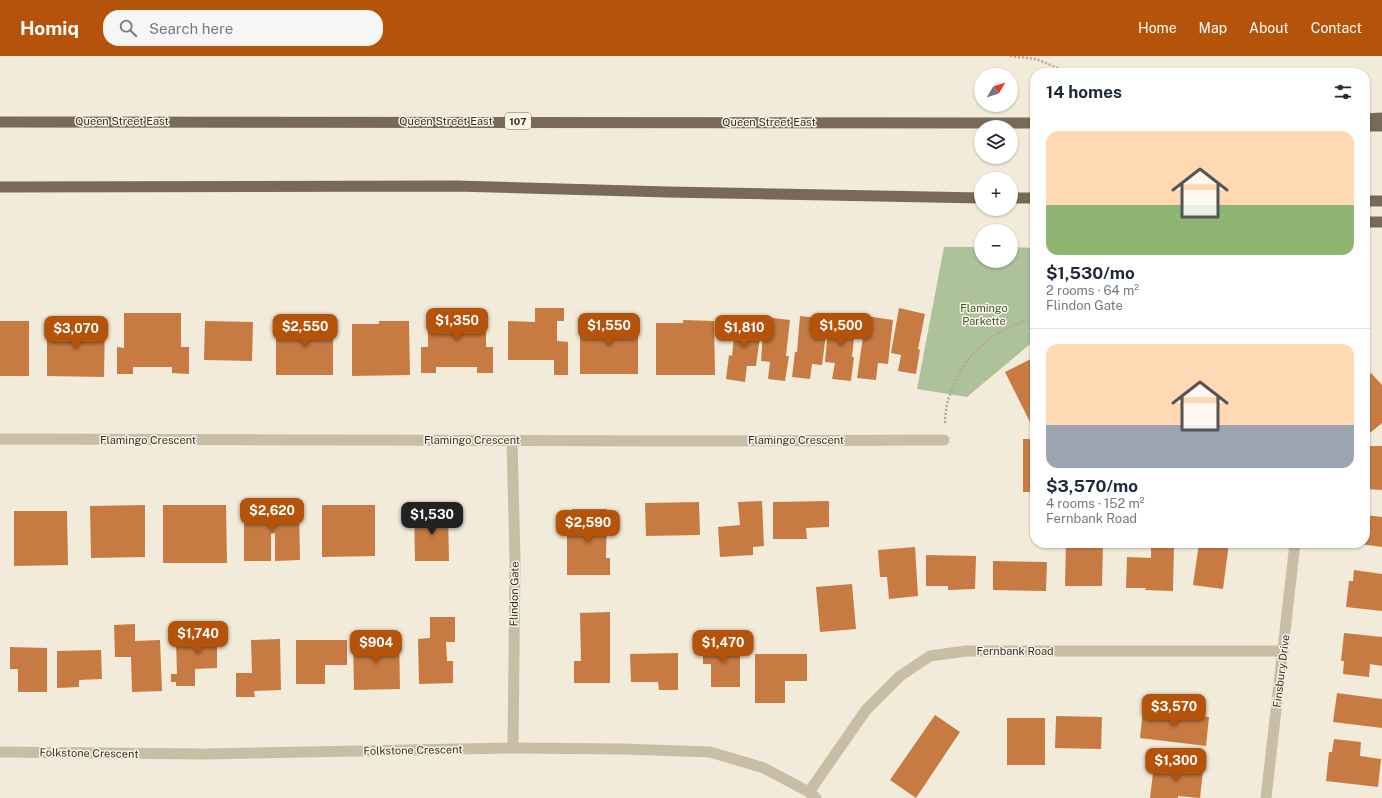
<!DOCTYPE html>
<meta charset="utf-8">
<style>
body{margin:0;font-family:"Public Sans",sans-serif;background:#f6f6f7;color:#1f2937;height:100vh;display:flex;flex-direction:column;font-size:15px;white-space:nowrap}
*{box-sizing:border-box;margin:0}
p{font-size:13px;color:#747a83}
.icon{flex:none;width:22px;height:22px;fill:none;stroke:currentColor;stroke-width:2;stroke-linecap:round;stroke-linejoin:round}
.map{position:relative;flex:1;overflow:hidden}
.drawer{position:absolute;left:1030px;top:12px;width:340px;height:480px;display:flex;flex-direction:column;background:#fff;border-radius:16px;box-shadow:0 1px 3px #0004}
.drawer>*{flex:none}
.needle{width:26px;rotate:51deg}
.fabs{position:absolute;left:974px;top:12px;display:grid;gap:8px}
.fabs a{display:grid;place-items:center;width:44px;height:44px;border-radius:50%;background:#fff;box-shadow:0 1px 3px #0004;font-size:20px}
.price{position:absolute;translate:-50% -34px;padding:0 9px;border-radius:8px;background:#b45309;color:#fff;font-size:13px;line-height:26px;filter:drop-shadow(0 1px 2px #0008)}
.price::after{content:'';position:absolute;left:50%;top:24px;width:12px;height:9px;margin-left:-6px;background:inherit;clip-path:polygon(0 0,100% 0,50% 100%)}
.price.on{background:#222;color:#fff}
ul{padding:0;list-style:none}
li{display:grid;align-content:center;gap:8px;height:212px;padding:0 16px}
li+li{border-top:1px solid #e0e1e3}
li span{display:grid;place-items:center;height:124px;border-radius:12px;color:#555}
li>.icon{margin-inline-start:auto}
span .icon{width:72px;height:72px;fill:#fffc;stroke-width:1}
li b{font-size:17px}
h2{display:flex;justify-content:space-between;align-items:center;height:48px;padding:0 16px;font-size:17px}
header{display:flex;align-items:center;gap:24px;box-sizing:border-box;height:56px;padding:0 20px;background:#b45309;color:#fff}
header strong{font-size:19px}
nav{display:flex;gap:22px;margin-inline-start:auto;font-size:14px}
.search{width:280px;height:36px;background:#f6f6f7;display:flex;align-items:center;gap:10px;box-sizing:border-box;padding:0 14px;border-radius:16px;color:#747a83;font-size:15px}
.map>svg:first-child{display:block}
.green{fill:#adc19a}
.building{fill:#c77b43}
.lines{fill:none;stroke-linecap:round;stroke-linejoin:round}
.path{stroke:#b6a790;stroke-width:2.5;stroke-dasharray:2 2;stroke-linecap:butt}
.minor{stroke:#cabda6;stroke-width:11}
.primary{stroke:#786958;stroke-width:11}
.labels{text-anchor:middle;stroke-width:3;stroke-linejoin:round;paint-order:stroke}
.shield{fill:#f9f4e6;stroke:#706960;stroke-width:1}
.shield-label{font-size:10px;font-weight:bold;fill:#362e27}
.street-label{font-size:11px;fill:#362e27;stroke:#f9f4e6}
.park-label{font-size:11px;fill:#3d542a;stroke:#f9f4e6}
</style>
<header>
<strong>Homiq</strong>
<div class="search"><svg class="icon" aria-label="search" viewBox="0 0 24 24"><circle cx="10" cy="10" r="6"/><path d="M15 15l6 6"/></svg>Search here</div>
<nav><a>Home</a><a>Map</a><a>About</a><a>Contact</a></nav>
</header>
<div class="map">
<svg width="1382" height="742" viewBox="0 0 1382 742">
<rect width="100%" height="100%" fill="#f2ebda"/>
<polygon class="green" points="944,191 981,191 981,205 1011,205 1011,191 1035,192 1035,284 967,341 917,333"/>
<g class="building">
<polygon points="535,252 564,252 564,265 557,265 557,285 568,286 568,319 554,319 554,304 508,304 508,265 535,266"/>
<polygon points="899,252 925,258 918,293 920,294 916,318 898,315 901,299 891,297"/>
<polygon points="428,255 486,255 486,291 493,291 493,317 477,317 477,311 436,311 436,317 421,317 421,291 428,291"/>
<polygon points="124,257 181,257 181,291 189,291 189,318 172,317 172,311 133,311 133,318 117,318 117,291 124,292"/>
<polygon points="800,260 828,263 822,309 812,308 810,323 792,321 795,296 797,296"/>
<polygon points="866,260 893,264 888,308 878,307 876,324 857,322"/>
<polygon points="764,261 790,264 786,300 789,300 785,325 768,323 770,306 761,305"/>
<polygon points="829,261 856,264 852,301 854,301 851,325 832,323 835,307 825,306"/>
<polygon points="736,263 762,266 756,310 747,310 745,326 726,323 729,299 732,300"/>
<polygon points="333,264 333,319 276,319 276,265"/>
<rect x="580" y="264" width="58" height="54"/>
<polygon points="683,264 714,265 715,319 656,319 656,267 683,267"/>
<rect x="0" y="265" width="29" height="55"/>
<polygon points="75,265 105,266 104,321 47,320 47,269 74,269"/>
<polygon points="205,265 253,266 252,305 204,304"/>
<polygon points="379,265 409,265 410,319 352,320 352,268 379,268"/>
<polygon points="1035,301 1035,366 1031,368 1005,316"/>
<polygon points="1371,317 1382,329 1382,367 1365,381 1365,322"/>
<rect x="1023" y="383" width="12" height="53"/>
<polygon points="1365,390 1382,390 1382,434 1365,433"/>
<polygon points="762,445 764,490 753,491 753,499 720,501 718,471 740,469 738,446"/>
<polygon points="829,445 829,471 806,472 807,483 773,483 773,446"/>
<polygon points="699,446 700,479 646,480 645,447"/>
<polygon points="145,449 145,501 91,502 90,450"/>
<polygon points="163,449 226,449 227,507 163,507"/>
<polygon points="244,449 299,449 300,504 275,505 275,477 271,478 271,505 244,505"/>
<polygon points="322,449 375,449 375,500 322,501"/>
<polygon points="572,453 607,453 606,502 610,502 610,519 567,519 567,478 572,478"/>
<polygon points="414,454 448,454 449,505 415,505"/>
<polygon points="14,455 67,455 68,509 14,510"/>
<polygon points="1365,459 1382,461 1382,491 1360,488 1365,487"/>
<polygon points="1066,487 1103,487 1102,530 1065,530"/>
<polygon points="1199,487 1229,487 1223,533 1193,529"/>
<polygon points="1151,489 1174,489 1173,535 1145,534 1146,532 1126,532 1127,501 1151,502"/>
<polygon points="915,491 918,540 889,543 887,521 880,521 878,494"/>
<polygon points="926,499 976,500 975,533 948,534 948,530 926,530"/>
<polygon points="993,505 1047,506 1046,535 993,534"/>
<polygon points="1354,514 1382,518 1382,555 1346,551 1349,525 1353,525"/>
<polygon points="852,528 856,573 820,576 816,531"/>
<polygon points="610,556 610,627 574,627 574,605 581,605 580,557"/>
<polygon points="430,561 455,561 455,586 446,586 447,605 453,605 453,627 419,628 418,583 430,582"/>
<polygon points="135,568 135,585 160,584 162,635 132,636 131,601 115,601 114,569"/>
<polygon points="200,570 226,570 226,585 217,585 217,612 195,613 195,630 176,630 176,626 171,626 171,618 177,618 176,585 200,584"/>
<polygon points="1344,577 1382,581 1382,610 1370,608 1369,621 1343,618 1344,605 1341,605"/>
<polygon points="399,581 400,633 354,634 353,582"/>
<polygon points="280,583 281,634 254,635 255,641 236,641 236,617 252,617 251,584"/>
<polygon points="296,584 347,584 347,609 325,609 325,628 296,628"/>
<polygon points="703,587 740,587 740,631 711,631 711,608 703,608"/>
<polygon points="10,591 47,592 47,636 18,636 18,613 10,613"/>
<polygon points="101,594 102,623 79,624 79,631 57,632 57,595"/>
<polygon points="678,597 678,634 659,634 658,626 631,626 630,598"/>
<polygon points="755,598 807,598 807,625 785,625 785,647 755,647"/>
<polygon points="1337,637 1382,643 1382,672 1333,666"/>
<polygon points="1143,653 1209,661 1206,690 1140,682"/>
<polygon points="935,659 960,676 916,742 890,724"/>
<polygon points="1056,660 1102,661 1101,693 1055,692"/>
<rect x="1007" y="662" width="38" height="47"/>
<polygon points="1334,683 1361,686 1360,700 1381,703 1378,731 1326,725 1329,696 1332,696"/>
<polygon points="1154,708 1203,714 1200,742 1178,740 1178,742 1150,742"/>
</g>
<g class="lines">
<g class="path">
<polyline points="1010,0 1036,3 1070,17"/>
<path d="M945,367C946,347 948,342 956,325C972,288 999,274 1035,261"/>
</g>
<g class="minor">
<polyline points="0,383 702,385 944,384"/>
<polyline points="512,384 515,504 513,692"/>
<polyline points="0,696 204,698 513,692 622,693 710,696 764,712 809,736 816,742"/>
<polyline points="809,736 866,654 900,620 930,600 966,595 1284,595"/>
<polyline points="1266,742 1295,487"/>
</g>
<g class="primary">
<polyline points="1365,63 1382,62"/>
<polyline points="0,66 1035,67"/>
<polyline points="1365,70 1382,70"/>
<polyline points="0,131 456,130 668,136 981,142"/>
<polyline points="1011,142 1035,142"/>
<polyline points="1365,145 1382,145"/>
<polyline points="1365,166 1382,166"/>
</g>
</g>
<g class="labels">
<rect class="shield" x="505" y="57" width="26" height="16" rx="3"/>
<g class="shield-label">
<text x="518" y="69">107</text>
</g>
<g class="street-label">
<text x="122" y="69">Queen Street East</text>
<text x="446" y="69">Queen Street East</text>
<text x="769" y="70">Queen Street East</text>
<text x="148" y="388">Flamingo Crescent</text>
<text x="472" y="388">Flamingo Crescent</text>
<text x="796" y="388">Flamingo Crescent</text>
<text transform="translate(514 538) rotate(-89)" y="4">Flindon Gate</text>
<text x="1015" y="599">Fernbank Road</text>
<text transform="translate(1281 615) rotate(-83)" y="4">Finsbury Drive</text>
<text transform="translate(413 694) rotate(-1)" y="4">Folkstone Crescent</text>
<text transform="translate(89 697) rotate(1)" y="4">Folkstone Crescent</text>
</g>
<g class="park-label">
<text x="984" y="256">Flamingo<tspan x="984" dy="13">Parkette</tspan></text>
</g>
</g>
</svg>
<div class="fabs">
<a><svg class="needle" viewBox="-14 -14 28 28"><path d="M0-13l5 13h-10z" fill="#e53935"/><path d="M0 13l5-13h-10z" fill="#747a83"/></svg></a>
<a><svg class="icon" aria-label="layers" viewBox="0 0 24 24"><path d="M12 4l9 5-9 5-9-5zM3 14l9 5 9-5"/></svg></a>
<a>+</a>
<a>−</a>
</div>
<b class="price" style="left:457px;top:286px">$1,350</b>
<b class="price" style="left:609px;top:291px">$1,550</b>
<b class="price" style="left:841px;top:291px">$1,500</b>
<b class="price" style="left:305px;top:292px">$2,550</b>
<b class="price" style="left:744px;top:293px">$1,810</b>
<b class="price" style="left:76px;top:294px">$3,070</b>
<b class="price" style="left:272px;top:476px">$2,620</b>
<b class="price on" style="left:432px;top:480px">$1,530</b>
<b class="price" style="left:588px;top:488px">$2,590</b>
<b class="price" style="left:198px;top:599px">$1,740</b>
<b class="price" style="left:376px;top:608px">$904</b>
<b class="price" style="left:723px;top:608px">$1,470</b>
<b class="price" style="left:1174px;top:672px">$3,570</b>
<b class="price" style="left:1176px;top:726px">$1,300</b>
<section class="drawer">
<h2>14 homes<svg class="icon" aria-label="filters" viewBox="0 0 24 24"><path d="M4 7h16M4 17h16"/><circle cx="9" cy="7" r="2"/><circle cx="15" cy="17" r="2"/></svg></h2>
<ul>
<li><span style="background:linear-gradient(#ffd9b3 60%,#8fb573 0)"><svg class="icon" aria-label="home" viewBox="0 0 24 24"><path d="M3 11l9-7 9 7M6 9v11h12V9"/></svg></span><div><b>$1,530/mo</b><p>2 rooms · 64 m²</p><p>Flindon Gate</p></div></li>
<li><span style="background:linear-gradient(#ffd9b3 65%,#9aa5b1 0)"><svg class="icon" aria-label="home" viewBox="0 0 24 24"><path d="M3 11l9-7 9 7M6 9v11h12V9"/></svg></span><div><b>$3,570/mo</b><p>4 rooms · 152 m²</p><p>Fernbank Road</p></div></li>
</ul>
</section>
</div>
